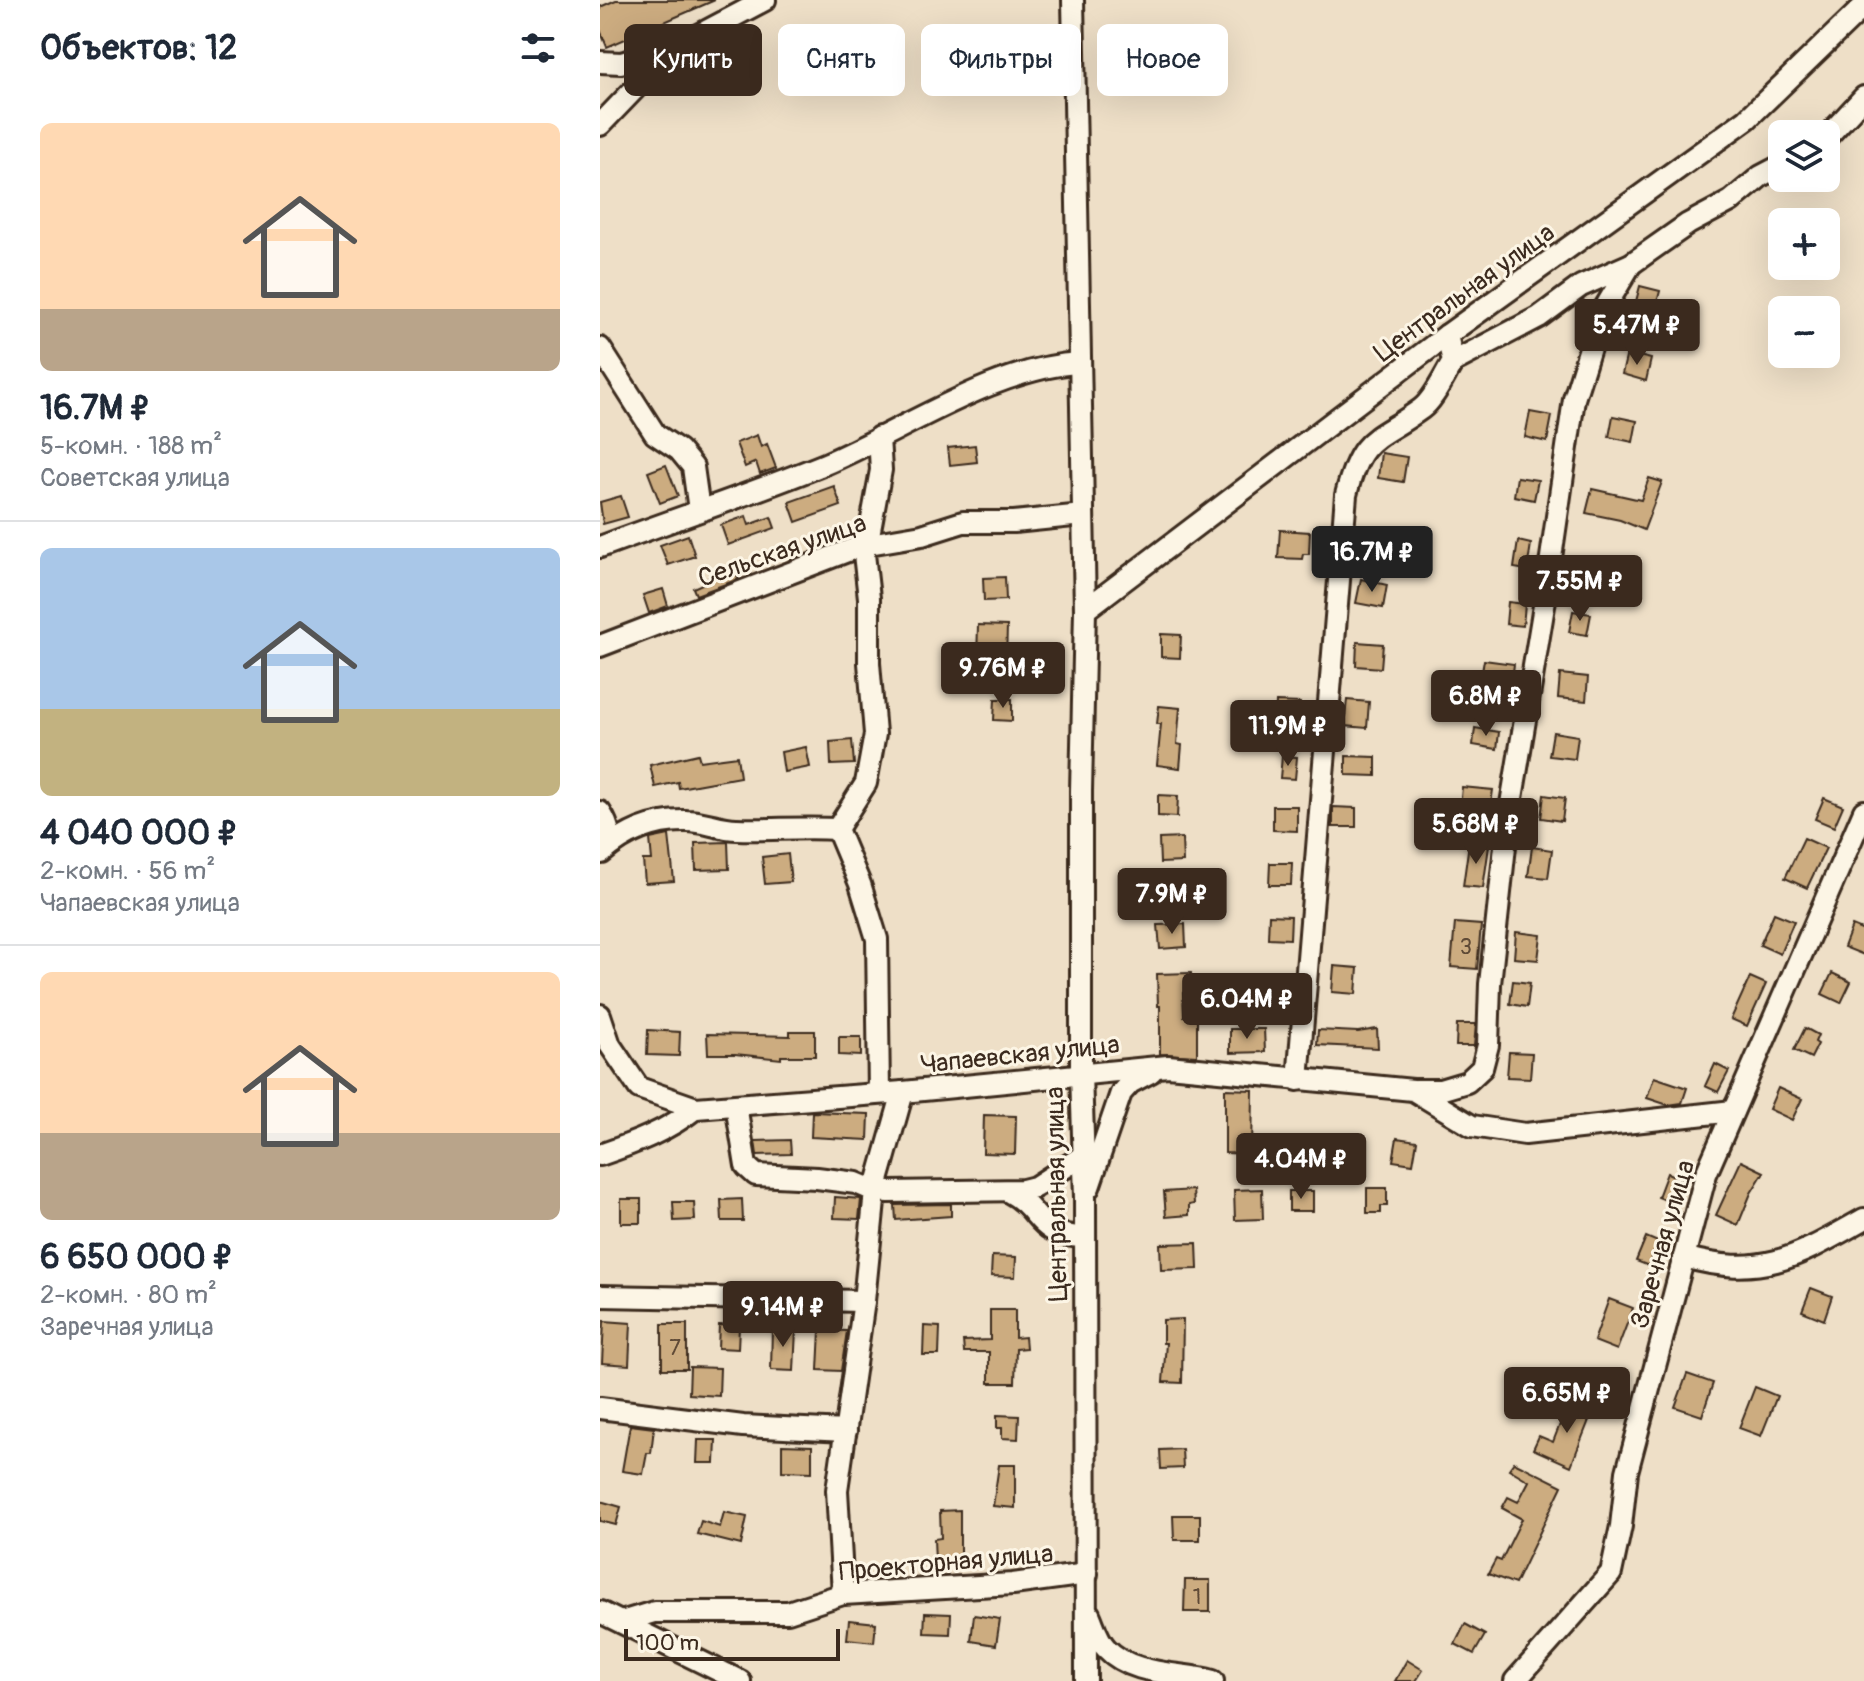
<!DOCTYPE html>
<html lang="ru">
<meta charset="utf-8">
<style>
body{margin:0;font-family:Pangolin,sans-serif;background:#f2f2f3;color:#1f2937;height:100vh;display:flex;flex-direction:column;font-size:30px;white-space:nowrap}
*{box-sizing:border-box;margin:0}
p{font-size:26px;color:#747a83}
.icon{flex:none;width:44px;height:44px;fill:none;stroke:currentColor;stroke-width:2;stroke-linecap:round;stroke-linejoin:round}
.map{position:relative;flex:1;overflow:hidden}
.side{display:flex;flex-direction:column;background:#fff;width:600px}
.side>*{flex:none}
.hud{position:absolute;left:24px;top:24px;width:760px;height:72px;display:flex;gap:16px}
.tools{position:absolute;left:1168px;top:120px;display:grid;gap:16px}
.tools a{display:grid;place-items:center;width:72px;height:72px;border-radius:12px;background:#fff;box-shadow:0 8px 32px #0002;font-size:40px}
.scale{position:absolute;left:24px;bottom:20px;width:216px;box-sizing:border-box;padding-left:8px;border:4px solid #3b2a1e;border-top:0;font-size:22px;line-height:28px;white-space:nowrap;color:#3b2a1e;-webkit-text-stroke:6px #fcf5e5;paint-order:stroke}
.price{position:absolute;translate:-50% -68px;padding:0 18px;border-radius:8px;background:#3b2a1e;color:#fff;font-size:26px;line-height:52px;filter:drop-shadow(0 2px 4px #0008)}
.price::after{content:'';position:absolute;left:50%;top:48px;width:24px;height:18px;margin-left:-12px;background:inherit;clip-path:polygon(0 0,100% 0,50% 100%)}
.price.selected{background:#222;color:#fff}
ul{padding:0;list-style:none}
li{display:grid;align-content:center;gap:16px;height:424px;padding:0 40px}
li+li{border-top:2px solid #e0e1e3}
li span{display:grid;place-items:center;height:248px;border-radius:12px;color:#555}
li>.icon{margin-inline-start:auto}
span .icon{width:144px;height:144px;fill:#fffc;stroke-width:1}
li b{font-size:34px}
h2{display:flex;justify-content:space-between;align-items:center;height:96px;padding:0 40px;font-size:34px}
.pill{padding:0 28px;border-radius:12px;background:#fff;box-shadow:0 8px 32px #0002;font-size:28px;line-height:72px}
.pill.selected{background:#3b2a1e;color:#fff}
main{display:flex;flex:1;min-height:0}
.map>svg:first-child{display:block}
.building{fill:#ccac80;stroke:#3b2a1e;stroke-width:2}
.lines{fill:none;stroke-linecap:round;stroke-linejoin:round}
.minor-casing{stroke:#3b2a1e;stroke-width:26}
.minor{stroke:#fcf5e5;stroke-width:20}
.labels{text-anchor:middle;stroke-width:6;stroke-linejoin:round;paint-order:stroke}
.number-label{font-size:22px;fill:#5f4a36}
.street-label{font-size:26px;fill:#3b2a1e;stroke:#fcf5e5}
</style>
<main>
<section class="side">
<h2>Объектов: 12<svg class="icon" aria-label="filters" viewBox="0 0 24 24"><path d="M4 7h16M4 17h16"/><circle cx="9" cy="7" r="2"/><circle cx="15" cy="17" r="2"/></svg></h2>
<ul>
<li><span style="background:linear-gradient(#ffd9b3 75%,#b9a48a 0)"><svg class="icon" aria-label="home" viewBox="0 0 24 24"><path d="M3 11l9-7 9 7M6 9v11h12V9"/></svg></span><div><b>16.7M ₽</b><p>5-комн. · 188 m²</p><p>Советская улица</p></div></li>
<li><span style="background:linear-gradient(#a9c7e8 65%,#c2b280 0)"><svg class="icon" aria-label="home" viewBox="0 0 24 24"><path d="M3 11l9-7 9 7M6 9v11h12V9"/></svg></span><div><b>4 040 000 ₽</b><p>2-комн. · 56 m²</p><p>Чапаевская улица</p></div></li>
<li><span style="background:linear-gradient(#ffd9b3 65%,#b9a48a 0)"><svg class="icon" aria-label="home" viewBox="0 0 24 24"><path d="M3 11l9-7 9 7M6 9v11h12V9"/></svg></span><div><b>6 650 000 ₽</b><p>2-комн. · 80 m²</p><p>Заречная улица</p></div></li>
</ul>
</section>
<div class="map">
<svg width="1264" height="1681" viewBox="0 0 1264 1681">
<rect width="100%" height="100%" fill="#eedfc7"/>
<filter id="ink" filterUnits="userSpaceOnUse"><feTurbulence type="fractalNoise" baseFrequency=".0125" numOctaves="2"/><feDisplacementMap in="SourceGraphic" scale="16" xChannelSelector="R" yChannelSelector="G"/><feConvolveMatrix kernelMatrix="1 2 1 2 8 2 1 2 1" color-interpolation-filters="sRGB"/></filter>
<g filter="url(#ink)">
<g class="building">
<polygon points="16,0 115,0 7,47 0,30 0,7"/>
<polygon points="1040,286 1060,291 1054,314 1034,309"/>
<polygon points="1027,353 1051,359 1046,381 1022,374"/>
<polygon points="930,412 952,416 947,442 925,437"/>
<polygon points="1013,416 1037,421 1033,442 1009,437"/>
<polygon points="157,435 161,447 167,444 176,468 160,474 156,462 145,467 136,443"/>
<polygon points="375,445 377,462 350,465 348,448"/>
<polygon points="781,453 807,457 803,482 778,478"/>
<polygon points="66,465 78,496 60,503 48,472"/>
<polygon points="917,477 938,480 934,500 914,496"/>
<polygon points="1049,478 1062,482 1044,530 1020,520 986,513 992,489 1041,500"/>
<polygon points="234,486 241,506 196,522 189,502"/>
<polygon points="21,496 28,517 3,524 0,502"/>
<polygon points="146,516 149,525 171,517 175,528 128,545 121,525"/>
<polygon points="680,530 710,532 709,554 703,554 702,559 678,558"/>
<polygon points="88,535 95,556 68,565 60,545"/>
<polygon points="918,541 931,544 927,570 914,568"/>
<polygon points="133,569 139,579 96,595 93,588 109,581 108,578"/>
<polygon points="405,577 406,600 384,601 383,578"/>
<polygon points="761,579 787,585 783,608 756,603"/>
<polygon points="63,589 68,606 49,613 43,595"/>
<polygon points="908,602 925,604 923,626 906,624"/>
<polygon points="973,611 991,614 987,635 969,632"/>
<polygon points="378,625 407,626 406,660 377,659"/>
<polygon points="561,634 581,635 580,658 561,657"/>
<polygon points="757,642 783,644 781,668 756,666"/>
<polygon points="884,660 914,664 911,688 880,684"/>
<polygon points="960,674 988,677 986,701 958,698"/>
<polygon points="395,699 412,699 412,721 394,720"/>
<polygon points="747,700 769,702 767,728 744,726"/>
<polygon points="676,702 700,703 699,724 675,723"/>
<polygon points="559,706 580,708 577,744 582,745 580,768 557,765 561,724 557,724"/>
<polygon points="875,728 899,732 897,749 873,745"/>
<polygon points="953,732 978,736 975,759 949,756"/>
<polygon points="252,740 254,764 231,765 230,742"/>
<polygon points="206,747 210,767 184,772 181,752"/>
<polygon points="98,754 100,761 137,756 140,777 79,788 78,782 55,787 50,765"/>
<polygon points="682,756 697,757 695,779 680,778"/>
<polygon points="746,756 776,757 776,776 746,775"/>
<polygon points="862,787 893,790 890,811 860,808"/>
<polygon points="558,795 578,796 577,817 558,816"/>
<polygon points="944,795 965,798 962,821 941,818"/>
<polygon points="1224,798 1243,806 1234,827 1215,819"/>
<polygon points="673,806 697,806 697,831 673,830"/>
<polygon points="733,807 756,808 756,827 733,827"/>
<polygon points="69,835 74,881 45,883 43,860 52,860 50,839"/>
<polygon points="582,838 583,862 560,863 559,839"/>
<polygon points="1204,838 1226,848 1207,888 1185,878"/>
<polygon points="128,842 129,869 96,870 95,843"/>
<polygon points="869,843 889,846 883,888 863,886"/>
<polygon points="932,847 952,850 948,878 928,876"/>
<polygon points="188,854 191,882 165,884 162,857"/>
<polygon points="670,863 692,863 691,885 669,885"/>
<polygon points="1174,913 1194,921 1180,954 1160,945"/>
<polygon points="669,915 691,916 690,939 668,938"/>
<polygon points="855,923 881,925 877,969 851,967"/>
<polygon points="585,924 586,947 560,949 558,925"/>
<polygon points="1252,926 1264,931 1264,955 1244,947"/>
<polygon points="916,932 941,935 938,960 914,958"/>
<polygon points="734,966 758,968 756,994 732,992"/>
<polygon points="591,973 592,992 583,993 584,1016 597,1016 597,1056 560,1054 560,1006 558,1006 557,974"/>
<polygon points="1232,973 1251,982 1241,1003 1222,994"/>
<polygon points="1150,977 1166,984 1147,1026 1131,1019"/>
<polygon points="913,981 930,983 927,1007 910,1004"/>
<polygon points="857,1024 876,1024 874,1046 856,1046"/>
<polygon points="1205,1028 1218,1035 1215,1042 1218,1044 1211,1058 1194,1050"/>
<polygon points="630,1029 664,1029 665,1052 630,1053"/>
<polygon points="777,1029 778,1048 717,1045 718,1030 758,1032"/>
<polygon points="48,1030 80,1032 79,1056 47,1055"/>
<polygon points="190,1031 215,1031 215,1056 181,1056 181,1059 135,1054 108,1054 107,1034 190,1036"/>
<polygon points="239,1037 261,1037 261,1056 239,1055"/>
<polygon points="909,1052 932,1053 930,1078 907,1077"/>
<polygon points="1115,1064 1129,1071 1118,1092 1105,1086"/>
<polygon points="1054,1077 1087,1088 1082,1103 1068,1105 1047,1098"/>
<polygon points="1178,1088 1202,1099 1192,1120 1169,1109"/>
<polygon points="625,1089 653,1090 652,1154 625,1153"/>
<polygon points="212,1112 269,1114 268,1140 211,1137"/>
<polygon points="384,1115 416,1116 415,1154 383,1153"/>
<polygon points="797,1138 817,1141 813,1164 793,1161"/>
<polygon points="190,1140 191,1154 157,1155 155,1141"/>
<polygon points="1141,1161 1164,1172 1151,1193 1138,1225 1116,1215"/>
<polygon points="1067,1173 1082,1179 1073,1203 1058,1197"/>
<polygon points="767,1188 787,1188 787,1206 781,1206 781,1213 767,1213"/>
<polygon points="662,1189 663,1219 635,1220 634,1190"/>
<polygon points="593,1190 594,1204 589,1205 589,1215 566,1217 564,1192"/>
<rect x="689" y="1191" width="24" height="20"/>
<polygon points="235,1197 261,1199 259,1219 234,1218"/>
<rect x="21" y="1199" width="20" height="24"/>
<polygon points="142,1199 143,1221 122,1221 121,1200"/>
<polygon points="73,1202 94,1202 95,1220 74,1221"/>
<polygon points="351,1204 351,1216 296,1220 295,1205"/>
<polygon points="1046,1237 1058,1242 1049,1266 1036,1261"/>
<polygon points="597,1243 598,1269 561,1270 560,1244"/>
<polygon points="392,1256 416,1257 415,1277 391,1276"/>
<polygon points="1211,1288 1232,1296 1224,1320 1202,1311"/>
<polygon points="1009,1299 1033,1308 1017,1350 994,1341"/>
<polygon points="390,1310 415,1310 415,1338 425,1337 426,1348 416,1349 415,1383 389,1383 389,1352 364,1352 363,1341 390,1340"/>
<polygon points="583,1319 582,1383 563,1382 566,1343 563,1343 563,1320"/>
<polygon points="4,1321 31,1323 29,1365 2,1363"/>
<rect x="62" y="1324" width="25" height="45"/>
<polygon points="119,1325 139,1326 138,1349 118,1348"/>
<polygon points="324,1326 340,1327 339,1355 323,1355"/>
<polygon points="172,1328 196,1329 194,1371 171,1370"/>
<polygon points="220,1330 247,1331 241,1371 218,1370"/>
<polygon points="90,1367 120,1368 119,1396 89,1394"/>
<polygon points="1087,1374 1113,1383 1102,1416 1075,1407"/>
<polygon points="1155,1387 1177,1396 1161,1436 1139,1428"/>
<polygon points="969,1401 993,1410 971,1466 933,1449 939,1436 953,1442"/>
<polygon points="397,1415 419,1416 418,1439 402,1438 402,1428 397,1428"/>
<polygon points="30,1425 54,1428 51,1453 47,1453 43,1474 22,1471"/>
<polygon points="98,1440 116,1440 115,1463 97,1463"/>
<polygon points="182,1445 212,1446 212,1472 182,1471"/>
<polygon points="582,1449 583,1468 561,1469 560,1450"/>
<polygon points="914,1462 962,1486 915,1584 888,1574 896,1559 901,1561 922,1519 902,1508 908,1497 918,1502 929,1481 909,1469"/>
<polygon points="399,1465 415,1465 415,1508 393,1506"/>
<polygon points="0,1501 21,1507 16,1525 0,1521"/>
<polygon points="360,1510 360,1560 335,1561 334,1539 341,1538 340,1511"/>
<polygon points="124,1512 147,1517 141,1545 97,1534 101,1521 120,1527"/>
<polygon points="573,1515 600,1515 600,1540 574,1540"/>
<polygon points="585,1580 610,1580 610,1612 584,1612"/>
<polygon points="325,1613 351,1614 350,1634 324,1633"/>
<polygon points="374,1615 400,1619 396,1645 371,1641"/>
<polygon points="249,1620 276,1623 274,1642 247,1639"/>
<polygon points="865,1624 885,1635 874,1654 855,1644"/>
<polygon points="807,1660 823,1670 816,1681 795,1681"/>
</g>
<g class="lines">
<g class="minor-casing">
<g id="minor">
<polyline points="473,0 485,610 481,791 481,1073 485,1198 486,1681"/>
<polyline points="0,62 21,63 70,49"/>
<polyline points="0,125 74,48 165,0"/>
<polyline points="1226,138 1264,97"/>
<polyline points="0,348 55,434 79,450 93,467 99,510"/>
<polyline points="853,362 939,317 981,286 1031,264 1088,224 1131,201 1161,176 1182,165"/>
<path d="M0,547C75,519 151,494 225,464C303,431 395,367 480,363"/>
<polyline points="485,610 847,335 1147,119 1264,6"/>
<polyline points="0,646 263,545 322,535 363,522 414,522 483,515"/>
<path d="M0,812C10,827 11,835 3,851"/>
<polyline points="237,829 266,783 275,734 269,663 269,598 263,545 270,530 281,470 279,437"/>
<polyline points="237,829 260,884 277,939 279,1093"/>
<path d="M2,853C26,832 54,820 87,821C104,821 120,829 137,829C170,830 203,827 237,829"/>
<polyline points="0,1015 10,1045 39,1088 96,1108"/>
<path d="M698,1080L746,495C761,434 777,441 821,409C834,400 844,376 853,362L847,335"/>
<polyline points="816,1090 840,1090 867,1082 882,1068 888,1045 890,984 907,828 944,606 974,399 1000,316 1031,264"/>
<polyline points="136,1105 146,1166 156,1175 217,1178 256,1183 275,1191 289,1192 423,1190 435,1187 484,1155"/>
<path d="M0,1155C35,1143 67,1131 96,1108L303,1092L568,1066L813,1090L872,1126L925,1134L1133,1111"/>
<polyline points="489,1187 521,1093 530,1083 551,1072"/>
<path d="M409,1192C443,1210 434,1235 483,1237"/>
<path d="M1084,1257C1162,1279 1197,1257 1264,1219"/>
<polyline points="0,1296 264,1301"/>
<polyline points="0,1408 143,1426 246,1431"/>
<polyline points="243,1594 237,1490 264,1301 275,1191 303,1092"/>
<polyline points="0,1612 140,1681"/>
<path d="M489,1614C494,1625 498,1640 506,1648C532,1676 579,1672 613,1681"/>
<polyline points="21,1622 54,1612 188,1612 243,1594 413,1584 487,1574"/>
<polyline points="915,1681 1011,1573 1021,1526 1027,1472 1106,1174 1264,811"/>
</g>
</g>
<use href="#minor" class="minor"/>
</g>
</g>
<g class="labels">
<g class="number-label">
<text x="866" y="954">3</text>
<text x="75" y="1355">7</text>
<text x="597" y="1604">1</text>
</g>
<g class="street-label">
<text transform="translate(864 292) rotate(-36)" y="9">Центральная улица</text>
<text transform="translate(182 550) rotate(-19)" y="9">Сельская улица</text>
<text transform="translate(420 1054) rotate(-6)" y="9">Чапаевская улица</text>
<text transform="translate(456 1194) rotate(-91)" y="9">Центральная улица</text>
<text transform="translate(1062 1244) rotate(-74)" y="9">Заречная улица</text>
<text transform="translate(346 1562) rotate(-5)" y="9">Проекторная улица</text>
</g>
</g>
</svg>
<div class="tools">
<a><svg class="icon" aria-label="layers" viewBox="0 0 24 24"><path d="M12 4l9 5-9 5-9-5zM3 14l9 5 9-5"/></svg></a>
<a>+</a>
<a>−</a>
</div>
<div class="scale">100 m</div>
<b class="price" style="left:1037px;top:367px">5.47M ₽</b>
<b class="price selected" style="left:772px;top:594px">16.7M ₽</b>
<b class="price" style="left:980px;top:623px">7.55M ₽</b>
<b class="price" style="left:403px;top:710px">9.76M ₽</b>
<b class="price" style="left:886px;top:738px">6.8M ₽</b>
<b class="price" style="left:688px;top:768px">11.9M ₽</b>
<b class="price" style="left:876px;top:866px">5.68M ₽</b>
<b class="price" style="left:572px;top:936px">7.9M ₽</b>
<b class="price" style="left:647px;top:1041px">6.04M ₽</b>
<b class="price" style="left:701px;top:1201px">4.04M ₽</b>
<b class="price" style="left:183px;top:1349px">9.14M ₽</b>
<b class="price" style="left:967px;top:1435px">6.65M ₽</b>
<div class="hud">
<a class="pill selected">Купить</a>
<a class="pill">Снять</a>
<a class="pill">Фильтры</a>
<a class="pill">Новое</a>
</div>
</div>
</main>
